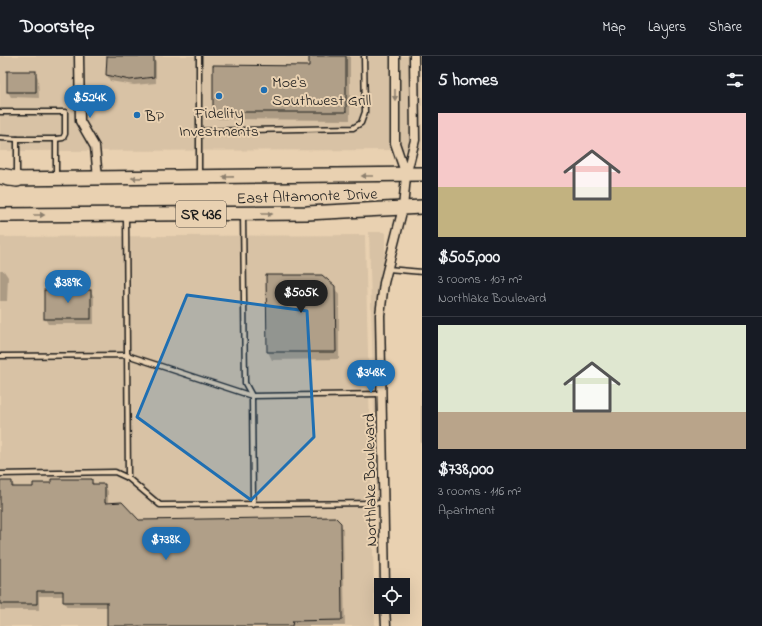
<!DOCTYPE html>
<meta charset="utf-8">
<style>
body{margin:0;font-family:"Indie Flower",sans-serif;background:#20242c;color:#f1f3f6;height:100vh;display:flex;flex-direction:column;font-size:15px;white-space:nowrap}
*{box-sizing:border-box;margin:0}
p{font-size:13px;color:#9ea1a6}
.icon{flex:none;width:22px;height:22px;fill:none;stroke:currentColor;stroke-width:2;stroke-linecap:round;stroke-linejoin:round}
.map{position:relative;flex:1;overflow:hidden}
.sheet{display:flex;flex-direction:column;background:#171b24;width:340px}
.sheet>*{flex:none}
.controls{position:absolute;left:374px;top:522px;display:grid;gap:8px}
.controls a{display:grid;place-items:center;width:36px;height:36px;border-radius:0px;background:#171b24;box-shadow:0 4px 16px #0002;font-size:20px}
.price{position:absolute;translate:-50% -34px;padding:0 9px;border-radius:14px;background:#1f6fb2;color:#fff;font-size:13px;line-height:26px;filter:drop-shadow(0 1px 2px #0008)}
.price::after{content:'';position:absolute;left:50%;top:24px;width:12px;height:9px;margin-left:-6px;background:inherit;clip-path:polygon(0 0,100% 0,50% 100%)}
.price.selected{background:#222;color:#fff}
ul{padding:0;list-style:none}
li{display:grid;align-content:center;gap:8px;height:212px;padding:0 16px}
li+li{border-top:1px solid #363941}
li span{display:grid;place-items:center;height:124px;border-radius:0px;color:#555}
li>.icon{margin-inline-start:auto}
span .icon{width:72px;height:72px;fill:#fffc;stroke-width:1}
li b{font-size:17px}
h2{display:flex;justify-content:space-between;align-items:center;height:48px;padding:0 16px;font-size:17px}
header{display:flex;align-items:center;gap:24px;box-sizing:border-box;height:56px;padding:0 20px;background:#171b24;border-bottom:1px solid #363941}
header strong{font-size:19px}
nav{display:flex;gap:22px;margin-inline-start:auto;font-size:14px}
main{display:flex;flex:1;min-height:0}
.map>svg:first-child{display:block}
.built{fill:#d8c2a5}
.shadow{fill:#0003}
.building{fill:#b09f88;stroke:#1c1c1c}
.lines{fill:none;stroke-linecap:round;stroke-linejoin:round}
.lane-casing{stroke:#1c1c1c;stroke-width:7}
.street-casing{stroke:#1c1c1c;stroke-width:11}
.primary-casing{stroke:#1c1c1c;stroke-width:16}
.highway-casing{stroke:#1c1c1c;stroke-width:18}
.lane{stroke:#e9d1b1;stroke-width:4}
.street{stroke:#e9d1b1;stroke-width:8}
.primary{stroke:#e9d1b1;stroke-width:13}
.highway{stroke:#e9d1b1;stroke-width:15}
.oneway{fill:#8d806e}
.marked{fill:#1f6fb2;fill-opacity:0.2;stroke:#1f6fb2;stroke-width:3;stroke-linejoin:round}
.poi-dot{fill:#1f6fb2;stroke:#e9d1b1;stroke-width:1.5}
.labels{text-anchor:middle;stroke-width:4;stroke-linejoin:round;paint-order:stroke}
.shield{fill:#e9d1b1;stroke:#5a5249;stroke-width:1}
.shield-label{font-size:15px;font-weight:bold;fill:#1c1c1c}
.poi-label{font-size:16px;fill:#1c1c1c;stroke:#e9d1b1;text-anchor:start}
.street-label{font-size:16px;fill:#1c1c1c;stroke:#e9d1b1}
</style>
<header>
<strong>Doorstep</strong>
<nav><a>Map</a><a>Layers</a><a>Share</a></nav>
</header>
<main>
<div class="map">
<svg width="422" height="570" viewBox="0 0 422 570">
<rect width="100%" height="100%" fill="#e9d1b1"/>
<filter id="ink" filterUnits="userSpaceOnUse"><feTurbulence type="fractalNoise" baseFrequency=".025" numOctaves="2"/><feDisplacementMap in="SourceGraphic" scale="8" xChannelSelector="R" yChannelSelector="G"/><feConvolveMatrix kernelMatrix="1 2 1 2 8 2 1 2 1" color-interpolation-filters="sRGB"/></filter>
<g filter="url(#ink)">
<g class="built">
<polygon points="0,0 422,0 422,94 0,95"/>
<polygon points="369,176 385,176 385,200 379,226 375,259 380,570"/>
<polygon points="365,179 375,570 0,570 0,181"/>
</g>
<g class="shadow">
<polygon points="108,0 153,0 156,6 156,27 134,29 110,25 107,19"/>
<polygon points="310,0 350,0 350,64 218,63 214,56 310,11"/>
<polygon points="35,16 38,22 39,42 11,41 8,36"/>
<polygon points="0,215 4,215 8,221 7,245 0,245"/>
<polygon points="334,231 339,239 339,303 272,304 268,296"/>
<polygon points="91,235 94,241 94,268 48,268 45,263"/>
<polygon points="421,335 422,335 422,388 421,386"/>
<polygon points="91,424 95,429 104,429 108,435 108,448 139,465 340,467 343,473 345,570 108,570 108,551 67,551 64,546 64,540 39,540 39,554 0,554 0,426 12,426 15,432 34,432"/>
</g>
<g class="building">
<polygon points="107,0 154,0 154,21 130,24 106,19"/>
<polygon points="309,0 346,0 346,56 213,56 213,9 309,10"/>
<rect x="7" y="15" width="29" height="21"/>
<polygon points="266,219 322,219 335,230 336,296 267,296"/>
<rect x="44" y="234" width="47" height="29"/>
<polygon points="51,423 92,423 92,428 105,428 105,447 122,446 139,464 335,461 341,467 342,564 293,565 292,570 107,570 107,546 63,546 63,535 37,535 37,548 0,548 0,425 12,425 12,431 33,431 33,427 51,427"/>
</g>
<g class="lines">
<g class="lane-casing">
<g id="lane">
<polyline points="199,0 199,120"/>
<polyline points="0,56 65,56 65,78 63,82 56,83"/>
<polyline points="199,75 353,72 361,67 365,56 364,0"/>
<polyline points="0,82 17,83"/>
<polyline points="17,120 17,83 56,83 56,120"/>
<polyline points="243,159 245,327 252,340 253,449"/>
<polyline points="126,161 128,422"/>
<polyline points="388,213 422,216"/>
<polyline points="0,300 127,299 252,340 381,338"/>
<polyline points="0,418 115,416 128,422 160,449 383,447"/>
</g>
</g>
<g class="street-casing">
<g id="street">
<polyline points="79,0 80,65 95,91 98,122"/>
<polyline points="395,0 395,87 406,119"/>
<polyline points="385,529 380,259 384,227 403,152 406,120 415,84 414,0"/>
<polyline points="385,551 386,570"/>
</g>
</g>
<g class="primary-casing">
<g id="primary">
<polyline points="8,123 422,118"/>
<polyline points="0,159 307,157 422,151"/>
</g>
</g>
<g class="highway-casing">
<polyline id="highway" points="0,120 17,123"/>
</g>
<use href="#lane" class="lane"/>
<use href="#street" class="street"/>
<use href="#primary" class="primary"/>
<use href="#highway" class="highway"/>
</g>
<defs><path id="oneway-solid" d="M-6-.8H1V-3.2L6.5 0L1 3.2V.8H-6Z"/></defs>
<g class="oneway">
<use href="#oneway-solid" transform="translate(395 39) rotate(90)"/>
<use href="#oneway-solid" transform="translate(367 120) rotate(180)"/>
<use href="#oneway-solid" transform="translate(228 121) rotate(179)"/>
<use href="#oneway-solid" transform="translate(137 122) rotate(179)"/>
<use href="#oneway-solid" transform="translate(267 158)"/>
<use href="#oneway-solid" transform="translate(39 159)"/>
</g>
</g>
<path class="marked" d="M187,239L307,255L314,381L251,444L137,361Z"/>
<g class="poi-dot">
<circle cx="264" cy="34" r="4"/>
<circle cx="219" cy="40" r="4"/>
<circle cx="137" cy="59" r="4"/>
</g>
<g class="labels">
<rect class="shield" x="176" y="145" width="50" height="26" rx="3"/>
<g class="shield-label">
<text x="201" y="163">SR 436</text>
</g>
<g class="poi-label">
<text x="272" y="31">Moe's<tspan x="272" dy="18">Southwest Grill</tspan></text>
<text x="219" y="62" text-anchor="middle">Fidelity<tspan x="219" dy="18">Investments</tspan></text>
<text x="145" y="65">BP</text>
</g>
<g class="street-label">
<text transform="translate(307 139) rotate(-2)" y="6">East Altamonte Drive</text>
<text transform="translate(369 424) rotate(-91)" y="6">Northlake Boulevard</text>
</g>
</g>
</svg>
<div class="controls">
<a><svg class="icon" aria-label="locate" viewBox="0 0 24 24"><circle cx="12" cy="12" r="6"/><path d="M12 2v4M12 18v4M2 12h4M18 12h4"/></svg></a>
</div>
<b class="price" style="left:90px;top:63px">$524K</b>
<b class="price" style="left:68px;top:248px">$389K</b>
<b class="price selected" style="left:301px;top:258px">$505K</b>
<b class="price" style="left:371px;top:338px">$348K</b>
<b class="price" style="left:166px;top:505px">$738K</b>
</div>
<section class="sheet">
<h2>5 homes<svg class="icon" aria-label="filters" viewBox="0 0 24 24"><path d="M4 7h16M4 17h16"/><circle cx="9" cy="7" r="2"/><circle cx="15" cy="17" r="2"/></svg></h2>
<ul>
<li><span style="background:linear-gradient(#f6c9c9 60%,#c2b280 0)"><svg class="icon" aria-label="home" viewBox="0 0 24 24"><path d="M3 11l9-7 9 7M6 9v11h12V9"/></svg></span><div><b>$505,000</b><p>3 rooms · 107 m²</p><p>Northlake Boulevard</p></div></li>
<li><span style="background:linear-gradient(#dfe7d0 70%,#b9a48a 0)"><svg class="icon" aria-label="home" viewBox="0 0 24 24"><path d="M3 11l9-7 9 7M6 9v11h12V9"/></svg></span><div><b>$738,000</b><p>3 rooms · 116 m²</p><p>Apartment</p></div></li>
</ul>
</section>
</main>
